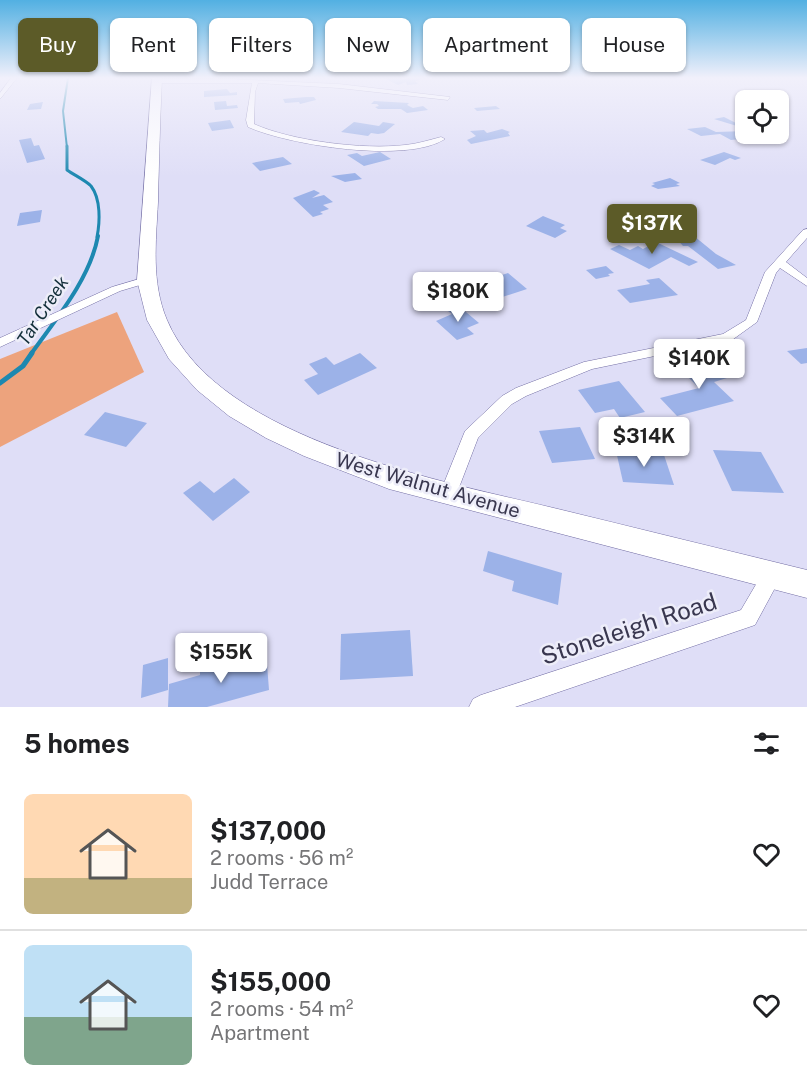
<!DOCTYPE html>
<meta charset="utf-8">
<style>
body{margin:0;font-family:"Public Sans",sans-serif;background:#f2f2f2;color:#202124;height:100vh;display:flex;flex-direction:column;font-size:22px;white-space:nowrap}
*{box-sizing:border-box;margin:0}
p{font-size:20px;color:#757577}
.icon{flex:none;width:33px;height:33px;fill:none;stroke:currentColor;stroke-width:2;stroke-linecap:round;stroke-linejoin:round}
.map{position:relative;height:707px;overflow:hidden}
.panel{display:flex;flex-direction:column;background:#fff;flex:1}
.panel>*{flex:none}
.top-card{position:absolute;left:18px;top:18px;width:771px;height:54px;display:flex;gap:12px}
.buttons{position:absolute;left:735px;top:90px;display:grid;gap:12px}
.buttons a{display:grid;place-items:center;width:54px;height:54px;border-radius:9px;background:#fff;box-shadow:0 2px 4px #0004;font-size:30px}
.price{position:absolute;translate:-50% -51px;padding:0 14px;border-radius:6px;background:#fff;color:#222;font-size:20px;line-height:39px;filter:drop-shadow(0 2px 3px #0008)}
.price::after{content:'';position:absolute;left:50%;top:36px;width:18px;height:14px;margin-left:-9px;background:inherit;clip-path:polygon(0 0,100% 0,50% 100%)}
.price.active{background:#5c5b28;color:#fff}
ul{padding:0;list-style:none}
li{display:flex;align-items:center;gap:18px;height:150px;padding:0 24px}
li+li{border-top:2px solid #e0e0e0}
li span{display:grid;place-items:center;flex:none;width:168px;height:120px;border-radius:9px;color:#555}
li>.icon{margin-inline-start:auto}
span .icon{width:72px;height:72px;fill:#fffc;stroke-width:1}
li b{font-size:26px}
h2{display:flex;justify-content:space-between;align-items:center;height:72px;padding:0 24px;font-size:26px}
.pill{padding:0 21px;border-radius:9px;background:#fff;box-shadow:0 2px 4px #0004;font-size:21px;line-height:54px}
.pill.active{background:#5c5b28;color:#fff}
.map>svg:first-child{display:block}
.green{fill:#eda37d}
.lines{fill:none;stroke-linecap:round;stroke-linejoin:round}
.stream-far3{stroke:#1d88b0;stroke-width:2}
.stream-far2{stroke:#1d88b0;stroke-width:3}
.stream-far1{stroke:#1d88b0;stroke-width:4}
.stream{stroke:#1d88b0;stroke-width:5}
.building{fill:#9cb2e8}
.minor-casing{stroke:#746fa5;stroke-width:1}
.primary-casing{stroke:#746fa5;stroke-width:1}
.minor{fill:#fff;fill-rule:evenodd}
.primary{fill:#fff;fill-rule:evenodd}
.labels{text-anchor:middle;stroke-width:5;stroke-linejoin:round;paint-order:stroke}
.far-water-label{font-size:18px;font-style:italic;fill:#132f3a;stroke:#ededf9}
.street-label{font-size:20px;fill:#39374f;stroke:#ededf9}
.near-street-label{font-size:24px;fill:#39374f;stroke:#ededf9}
</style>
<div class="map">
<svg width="807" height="707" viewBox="0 0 807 707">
<rect width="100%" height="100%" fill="#dfdef7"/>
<polygon class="green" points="117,312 144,372 0,447 0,359"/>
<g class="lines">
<polyline class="stream-far3" points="67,148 63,111 68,78"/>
<path class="stream-far2" d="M67,146V170C74,175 85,180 91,186C101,199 100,222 97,237"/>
<path class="stream-far1" d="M31,354C56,319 90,279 98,236"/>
<polyline class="stream" points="0,383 23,366 32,353"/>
</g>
<g class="building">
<polygon points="384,78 420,78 420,80 415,81 418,84 407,85 406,82 398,85"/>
<polygon points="227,89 230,93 237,92 237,95 204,97 204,91"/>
<polygon points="306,97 314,97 316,100 300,104 299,102 285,103 283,99"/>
<polygon points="226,101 227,106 237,105 238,108 215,110 214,102"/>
<polygon points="374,101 409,103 407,105 413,108 423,106 428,110 407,113 401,109 378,109 375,107 379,106 377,104 371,104"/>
<polygon points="43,102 41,109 27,110 30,104"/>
<polygon points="496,106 500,109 477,111 474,108"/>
<polygon points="724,117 742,126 737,126 714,119"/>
<polygon points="230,120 234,128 212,131 208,123"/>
<polygon points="354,122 379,126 383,122 395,124 384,133 378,134 371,133 368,136 341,132"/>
<polygon points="705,127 716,132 746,131 746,134 766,136 731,140 720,134 701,136 687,129"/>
<polygon points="502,129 510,132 508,133 510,136 471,144 467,140 476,136 470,131 484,130 487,133"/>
<polygon points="31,138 34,146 39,145 45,159 27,163 19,140"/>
<polygon points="380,152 391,159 364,166 347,155 357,153 362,156"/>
<polygon points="724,152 741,158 735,160 730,158 715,165 700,160"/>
<polygon points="283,157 292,164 260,171 252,163"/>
<polygon points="355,173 362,179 345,182 331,176"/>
<polygon points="670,178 680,183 676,184 680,186 658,189 651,186 655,184 652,183"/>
<polygon points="314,190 320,193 312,198 324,195 333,202 323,205 329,209 320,212 323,214 313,217 293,198"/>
<polygon points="42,210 40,222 17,226 20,213"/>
<polygon points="543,216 565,225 560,228 567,231 555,238 526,226"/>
<polygon points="694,236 716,254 736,265 718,269 688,246 683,246 676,238 684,240 687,240 684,238"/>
<polygon points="656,242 698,262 689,266 671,257 649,269 610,249 619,245 630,250 638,246 643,249"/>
<polygon points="606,266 614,273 608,274 610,276 596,279 586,270"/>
<polygon points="508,273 527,289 496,299 481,286 500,280 496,277"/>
<polygon points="659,278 678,295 630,303 617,290 650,284 646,280"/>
<polygon points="460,307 479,323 467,328 474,334 457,340 436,321 452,314 448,311"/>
<polygon points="807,348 807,363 801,364 787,351"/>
<polygon points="360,353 377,368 318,395 304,380 318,374 309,364 326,357 334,365"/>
<polygon points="708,360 727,378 714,382 734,401 677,416 660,398 699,388 678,367"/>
<polygon points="619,381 645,412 620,418 614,409 595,413 578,390"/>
<polygon points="105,412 147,423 126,447 84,435"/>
<polygon points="580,427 595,459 552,463 539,431"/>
<polygon points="713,450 761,452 784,493 732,491"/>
<polygon points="616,451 664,455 674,485 623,482"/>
<polygon points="234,478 250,492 213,521 183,493 200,481 214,493"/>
<polygon points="488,551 562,573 558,605 512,591 514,581 483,571"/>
<polygon points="410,630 413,676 340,680 341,634"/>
<polygon points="260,653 261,665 267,664 269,690 207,707 168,707 169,684 200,675 200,668"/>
<polygon points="168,658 168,690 141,698 143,665"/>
</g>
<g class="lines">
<g class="minor-casing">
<g id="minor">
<polygon points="11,78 17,78 0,99 0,93"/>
<path d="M229,79L339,84L450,97L448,100L339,88L258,83L255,92L254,124C292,141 364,150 405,145C417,144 429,140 441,137L445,139C407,164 288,145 248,127L246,120L252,83H156L153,81L156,79Z"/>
<polygon points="807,229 807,238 786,262 807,278 807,286 780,268 776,273 757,322 732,340 592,369 526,396 512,404 478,438 455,498 449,500 443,498 440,493 465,431 502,396 516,388 584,362 723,334 746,320 765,272 803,230"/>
<polygon points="146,277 150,278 150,282 120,291 0,347 0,338 112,287"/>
<polygon points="772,566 779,569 782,575 755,625 515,707 469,707 473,699 481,695 741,610 765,569"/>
</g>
</g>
<g class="primary-casing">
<path id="primary" d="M152,78H162C160,120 159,161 158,202C156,242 151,282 167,320C218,441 447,482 562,510C644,530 725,550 807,570V598L389,489L304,456L266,438L229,416L197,390L169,359L147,320L137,280Z"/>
</g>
<use href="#minor" class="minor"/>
<use href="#primary" class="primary"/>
</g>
<linearGradient id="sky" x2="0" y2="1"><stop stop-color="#52b0e2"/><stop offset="0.44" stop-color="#f1f0fb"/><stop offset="1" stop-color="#f1f0fb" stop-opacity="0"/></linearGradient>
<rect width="807" height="177" fill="url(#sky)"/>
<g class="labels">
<g class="far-water-label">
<text transform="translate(43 311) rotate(-57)" y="6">Tar Creek</text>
</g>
<g class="street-label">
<text transform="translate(428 485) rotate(16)" y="7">West Walnut Avenue</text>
</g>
<g class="near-street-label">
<text transform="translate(629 629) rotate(-18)" y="8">Stoneleigh Road</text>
</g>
</g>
</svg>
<div class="buttons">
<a><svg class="icon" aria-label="locate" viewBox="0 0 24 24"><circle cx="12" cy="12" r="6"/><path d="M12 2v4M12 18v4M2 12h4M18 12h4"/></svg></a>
</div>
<b class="price active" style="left:652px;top:255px">$137K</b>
<b class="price" style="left:458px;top:323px">$180K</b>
<b class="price" style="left:699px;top:390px">$140K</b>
<b class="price" style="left:644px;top:468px">$314K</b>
<b class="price" style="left:221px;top:684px">$155K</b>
<div class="top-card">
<a class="pill active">Buy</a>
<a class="pill">Rent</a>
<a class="pill">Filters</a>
<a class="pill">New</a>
<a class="pill">Apartment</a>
<a class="pill">House</a>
</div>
</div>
<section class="panel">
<h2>5 homes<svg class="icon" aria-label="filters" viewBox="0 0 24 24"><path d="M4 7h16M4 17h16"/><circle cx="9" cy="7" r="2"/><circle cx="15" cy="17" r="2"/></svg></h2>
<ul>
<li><span style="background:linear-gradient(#ffd9b3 70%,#c2b280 0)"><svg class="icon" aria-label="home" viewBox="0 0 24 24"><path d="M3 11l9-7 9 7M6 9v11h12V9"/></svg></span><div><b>$137,000</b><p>2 rooms · 56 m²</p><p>Judd Terrace</p></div><svg class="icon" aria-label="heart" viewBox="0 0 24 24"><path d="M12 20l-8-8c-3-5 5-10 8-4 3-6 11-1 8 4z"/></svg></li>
<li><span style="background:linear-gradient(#bfe0f5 60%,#7fa58c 0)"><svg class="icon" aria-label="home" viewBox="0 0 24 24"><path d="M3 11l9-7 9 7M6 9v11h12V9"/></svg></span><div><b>$155,000</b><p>2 rooms · 54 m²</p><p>Apartment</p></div><svg class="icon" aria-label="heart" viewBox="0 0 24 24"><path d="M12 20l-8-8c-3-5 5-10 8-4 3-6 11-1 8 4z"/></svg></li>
</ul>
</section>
